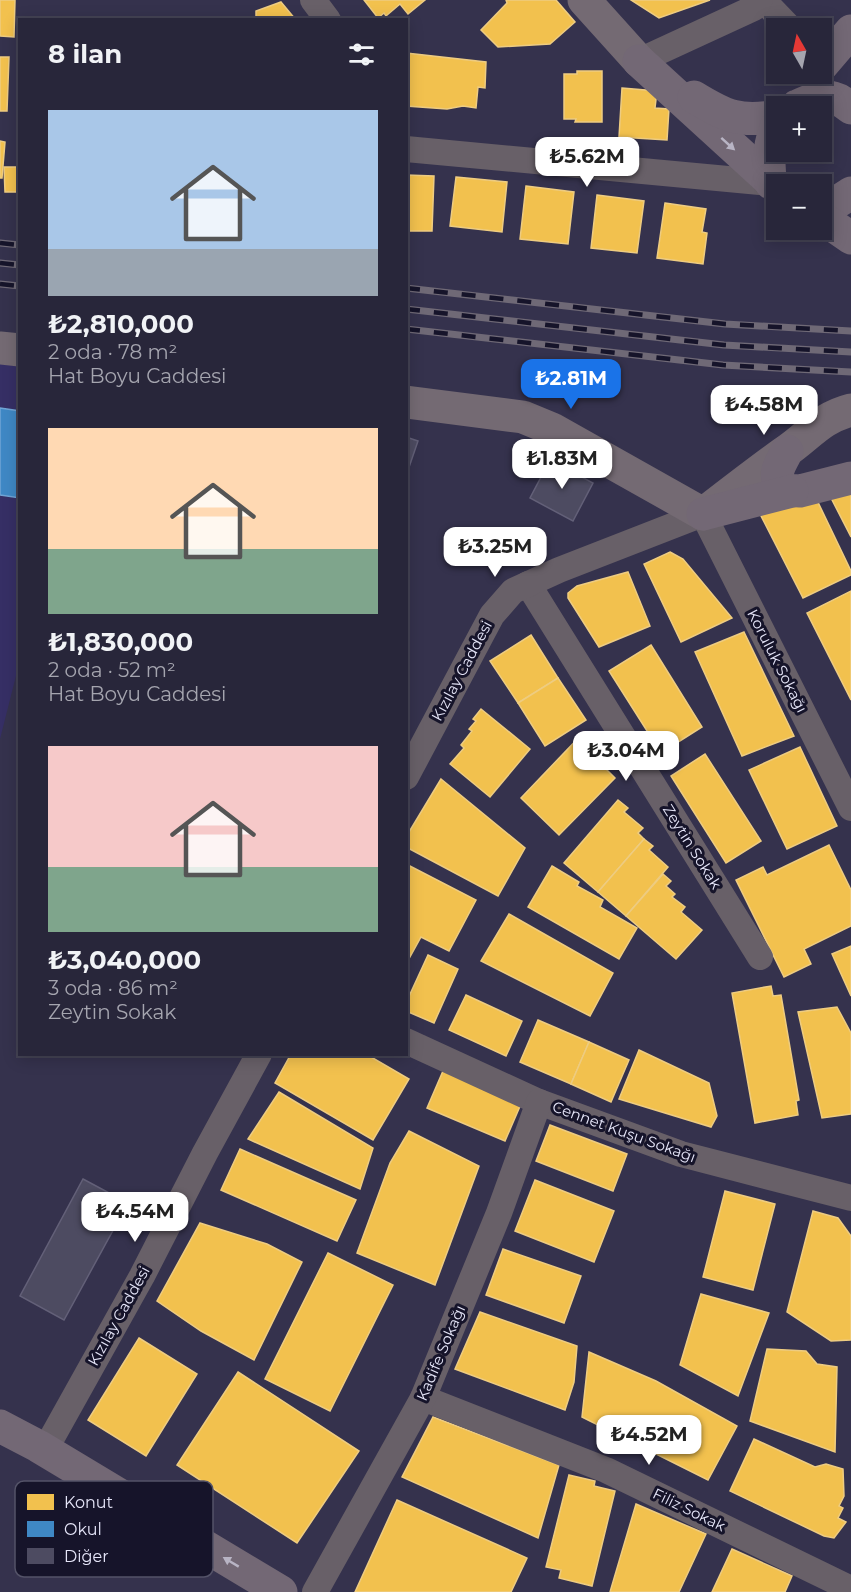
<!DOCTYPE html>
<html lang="tr">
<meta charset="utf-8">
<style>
body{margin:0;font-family:Montserrat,sans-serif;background:#302e42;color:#f1f3f6;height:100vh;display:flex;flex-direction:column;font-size:22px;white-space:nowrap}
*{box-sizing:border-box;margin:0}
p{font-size:20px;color:#a5a5af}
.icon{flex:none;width:33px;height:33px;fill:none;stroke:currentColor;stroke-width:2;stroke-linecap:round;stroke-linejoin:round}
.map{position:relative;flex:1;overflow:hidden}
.details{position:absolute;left:18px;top:18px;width:390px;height:1038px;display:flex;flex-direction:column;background:#28263a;border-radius:0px;box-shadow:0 3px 15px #0003,0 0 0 2px #444354}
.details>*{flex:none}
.needle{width:39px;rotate:351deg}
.tools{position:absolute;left:766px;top:18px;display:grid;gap:12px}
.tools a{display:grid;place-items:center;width:66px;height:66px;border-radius:0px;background:#28263a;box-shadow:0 3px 15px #0003,0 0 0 2px #444354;font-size:30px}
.price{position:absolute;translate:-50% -51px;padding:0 14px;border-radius:12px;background:#fff;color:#222;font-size:20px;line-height:39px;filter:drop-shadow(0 2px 3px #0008)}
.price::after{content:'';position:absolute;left:50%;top:36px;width:18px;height:14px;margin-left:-9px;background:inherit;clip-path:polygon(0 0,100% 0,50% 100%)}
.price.selected{background:#1a73e8;color:#fff}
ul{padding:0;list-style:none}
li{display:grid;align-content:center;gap:12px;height:318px;padding:0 30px}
li span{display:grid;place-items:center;height:186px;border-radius:0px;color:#555}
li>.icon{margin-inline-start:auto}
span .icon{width:108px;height:108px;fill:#fffc;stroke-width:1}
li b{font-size:26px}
h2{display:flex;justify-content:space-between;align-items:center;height:72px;padding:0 30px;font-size:26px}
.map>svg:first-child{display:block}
.built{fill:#362f65}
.homes{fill:#f2c14e;stroke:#eecc81;stroke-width:1.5}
.schools{fill:#3f88c5;stroke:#71a4d5;stroke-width:1.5}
.building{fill:#4d4b61;stroke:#636078;stroke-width:1.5}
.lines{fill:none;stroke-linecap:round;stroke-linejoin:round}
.street{stroke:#686068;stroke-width:26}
.secondary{stroke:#746a73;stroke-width:33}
.primary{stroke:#736875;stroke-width:33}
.rail-casing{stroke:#6f6976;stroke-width:7}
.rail{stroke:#16142a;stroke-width:4.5;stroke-dasharray:14;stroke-linecap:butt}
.oneway{fill:#b8b4c4}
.labels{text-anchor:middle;stroke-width:6;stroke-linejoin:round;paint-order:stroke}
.street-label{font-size:15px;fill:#e6e6f9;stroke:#16142a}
.key{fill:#16142a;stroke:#545368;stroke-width:1.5}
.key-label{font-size:16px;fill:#e6e6f9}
</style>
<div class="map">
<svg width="851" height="1592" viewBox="0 0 851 1592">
<rect width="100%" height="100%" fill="#35324d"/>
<polygon class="built" points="0,353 20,356 19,664 0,739"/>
<g class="homes">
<polygon points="0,0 15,0 14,37 0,36"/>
<polygon points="364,0 425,0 408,14 400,4 386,16 384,13 378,18"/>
<polygon points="506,0 556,0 575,22 550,44 498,47 481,30 507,3"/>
<polygon points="631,0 710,0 659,18"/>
<polygon points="281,2 296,20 256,20 256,11"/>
<polygon points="406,53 486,62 485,88 478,87 476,108 463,106 447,109 406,106"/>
<polygon points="0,57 9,57 7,111 0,111"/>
<polygon points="577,71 602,71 602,122 575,122 576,119 564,119 564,74 577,74"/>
<polygon points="622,88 657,91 655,108 669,109 667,140 619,137"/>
<polygon points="0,141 5,142 2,178 0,178"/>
<polygon points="4,167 20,167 20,192 5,192"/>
<polygon points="406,175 434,176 432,231 406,231"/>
<polygon points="456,177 507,182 502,232 450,226"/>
<polygon points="526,186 574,192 568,244 520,239"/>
<polygon points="597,195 644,201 637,253 591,248"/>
<polygon points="665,203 706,209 702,232 707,233 703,264 657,258"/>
<polygon points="851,490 851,537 829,494"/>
<polygon points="815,496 851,571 851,575 803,598 759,512"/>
<polygon points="670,552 683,559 732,618 681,642 644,564"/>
<polygon points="628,572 650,626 599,647 568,598 568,593 577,586"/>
<polygon points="851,591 851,700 807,613"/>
<polygon points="744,632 794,736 742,756 695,652"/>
<polygon points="531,635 558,678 518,703 490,661"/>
<polygon points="651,645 702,727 661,753 609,671"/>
<polygon points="558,678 586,720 545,746 518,703"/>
<polygon points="481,709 530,749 490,797 450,764 464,748 461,745 472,731 469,729 476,721 473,719"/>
<polygon points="584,732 594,741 592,744 603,755 600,758 608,766 605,768 615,778 559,835 521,798"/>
<polygon points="800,747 837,826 787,849 749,770"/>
<polygon points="705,754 761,841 726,863 671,776"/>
<polygon points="441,779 525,848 498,896 406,847 406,837"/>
<polygon points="618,800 628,808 624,812 643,828 638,833 644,839 598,892 564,863"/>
<polygon points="644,839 653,846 649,850 668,867 626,916 598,892"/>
<polygon points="829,845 851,890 851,926 804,949 811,964 784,977 736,880 763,867 767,875"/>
<polygon points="406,864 476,900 449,951 421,937 406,964"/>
<polygon points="552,866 579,882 577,886 603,900 600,907 637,928 619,959 528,907"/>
<polygon points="663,874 671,881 666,886 675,894 672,897 685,907 681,912 702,930 676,959 626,916"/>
<polygon points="509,914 613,973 590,1016 481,961"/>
<polygon points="851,946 851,996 832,954"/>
<polygon points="428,955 458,969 434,1023 406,1011 406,1003"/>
<polygon points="771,986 773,996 781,995 799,1100 796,1101 798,1115 755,1123 732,993"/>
<polygon points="466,995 522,1021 506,1056 449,1030"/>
<polygon points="837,1007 851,1033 851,1114 822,1118 798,1012"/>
<polygon points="538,1020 589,1042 571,1084 520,1062"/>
<polygon points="589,1042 629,1060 611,1102 571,1084"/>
<polygon points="639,1050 709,1083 717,1116 711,1127 619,1099"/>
<polygon points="291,1054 366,1054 409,1079 373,1140 275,1083"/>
<polygon points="443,1071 521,1104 505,1141 427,1108"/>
<polygon points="279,1092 373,1148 360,1189 248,1139"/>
<polygon points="550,1125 627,1154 613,1191 536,1161"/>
<polygon points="409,1131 479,1166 435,1285 357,1253 390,1163"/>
<polygon points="240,1149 356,1200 337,1241 221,1190"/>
<polygon points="535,1180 614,1211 594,1262 515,1231"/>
<polygon points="725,1191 775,1204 753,1290 703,1277"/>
<polygon points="813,1211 838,1218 851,1236 851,1340 831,1341 787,1312"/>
<polygon points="200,1223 267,1244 302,1262 254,1360 201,1331 157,1301"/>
<polygon points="503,1249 581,1276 564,1323 486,1295"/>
<polygon points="328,1253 393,1285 330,1411 265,1379"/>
<polygon points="701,1294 769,1313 738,1396 680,1365"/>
<polygon points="480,1312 577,1346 574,1382 565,1410 455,1369"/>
<polygon points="139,1338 197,1374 146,1456 88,1420"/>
<polygon points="767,1349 806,1351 817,1364 837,1367 835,1452 750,1421"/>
<polygon points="589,1352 656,1381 737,1426 708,1480 582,1417"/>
<polygon points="238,1372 359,1451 297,1543 177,1465"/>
<polygon points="433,1417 559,1465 538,1538 402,1477"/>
<polygon points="754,1439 815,1467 826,1464 843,1469 844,1496 839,1506 843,1508 838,1518 846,1522 834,1538 824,1536 730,1491"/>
<polygon points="569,1475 595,1481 594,1486 615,1491 592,1586 559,1578 561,1570 546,1567"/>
<polygon points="397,1500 527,1558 511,1592 355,1592"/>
<polygon points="636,1504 706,1534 679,1592 610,1592"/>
<polygon points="732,1549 792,1576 785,1592 712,1592"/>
</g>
<polygon class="schools" points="0,408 20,411 20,498 0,495"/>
<g class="building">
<polygon points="406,437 418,441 406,476"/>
<polygon points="550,460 593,483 573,521 530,498"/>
<polygon points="83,1179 128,1203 64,1320 20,1296"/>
</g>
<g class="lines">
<g class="street">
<polyline points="313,0 328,20"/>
<polyline points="763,0 790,28"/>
<polyline points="639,61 754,8 760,0"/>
<polyline points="406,149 771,183"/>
<polyline points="528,584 760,957"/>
<polyline points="406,777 492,615 513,591 559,570 703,514 851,808"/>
<polyline points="406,1041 539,1102 681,1154 851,1198"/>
<polyline points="423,1398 606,1470 851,1589"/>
<polyline points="45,1450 142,1276 205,1153 259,1054"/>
<polyline points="315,1592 423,1398 499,1213 539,1102"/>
</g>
<g class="secondary">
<polyline points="584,0 639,61"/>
<polyline points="0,348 20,350"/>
<path d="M406,402L523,417L552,429L703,514C730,493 757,472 785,452C809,436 820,418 851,410"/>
</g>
<g class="primary">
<polyline points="639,61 777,187"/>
<polyline points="822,65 851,31"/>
<path d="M694,97C725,116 740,123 777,116"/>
<path d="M797,106C820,96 830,91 851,108"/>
<path d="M771,183C767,162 769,145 777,125"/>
<polyline points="822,206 834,204 851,193"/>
<polyline points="822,218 851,238"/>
<path d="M787,451C779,466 772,475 783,490L800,491L851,478"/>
<polyline points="703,514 792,491"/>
<polyline points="0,1426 38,1446 281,1592"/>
</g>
<g class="rail-casing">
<g id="rail">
<polyline points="0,243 20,245"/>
<polyline points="0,263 20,265"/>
<polyline points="0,284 20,286"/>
<polyline points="406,288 725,324 851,331"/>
<polyline points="406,309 724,345 851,352"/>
<polyline points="406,329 723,365 851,372"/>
</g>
</g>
<use href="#rail" class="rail"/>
</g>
<defs><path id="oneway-solid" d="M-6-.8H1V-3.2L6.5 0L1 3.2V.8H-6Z" transform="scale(1.5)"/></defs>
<g class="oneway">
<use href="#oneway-solid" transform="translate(728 144) rotate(42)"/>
<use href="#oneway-solid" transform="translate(231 1562) rotate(-149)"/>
</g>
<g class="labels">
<g class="street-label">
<text transform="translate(777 661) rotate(63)" y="5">Koruluk Sokağı</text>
<text transform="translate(462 671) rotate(-62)" y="5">Kızılay Caddesi</text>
<text transform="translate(692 847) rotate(58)" y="5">Zeytin Sokak</text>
<text transform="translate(624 1132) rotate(20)" y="5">Cennet Kuşu Sokağı</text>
<text transform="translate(119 1316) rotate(-61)" y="5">Kızılay Caddesi</text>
<text transform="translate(441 1353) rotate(-67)" y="5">Kadife Sokağı</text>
<text transform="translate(689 1510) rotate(26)" y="5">Filiz Sokak</text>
</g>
</g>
<rect x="15" y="1481" width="198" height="96" rx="9" class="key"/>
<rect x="27" y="1494" width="27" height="16" fill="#f2c14e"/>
<rect x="27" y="1521" width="27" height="16" fill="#3f88c5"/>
<rect x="27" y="1548" width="27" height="16" fill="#4d4b61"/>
<g class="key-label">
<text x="64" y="1508">Konut</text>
<text x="64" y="1535">Okul</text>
<text x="64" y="1562">Diğer</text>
</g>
</svg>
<div class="tools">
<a><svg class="needle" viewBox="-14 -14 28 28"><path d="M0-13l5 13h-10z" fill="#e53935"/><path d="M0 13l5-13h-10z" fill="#a5a5af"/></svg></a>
<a>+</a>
<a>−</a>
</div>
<b class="price" style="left:587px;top:188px">₺5.62M</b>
<b class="price selected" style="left:571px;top:410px">₺2.81M</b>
<b class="price" style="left:764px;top:436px">₺4.58M</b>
<b class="price" style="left:562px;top:490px">₺1.83M</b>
<b class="price" style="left:495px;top:578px">₺3.25M</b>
<b class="price" style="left:626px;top:782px">₺3.04M</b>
<b class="price" style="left:135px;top:1243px">₺4.54M</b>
<b class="price" style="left:649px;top:1466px">₺4.52M</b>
<section class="details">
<h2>8 ilan<svg class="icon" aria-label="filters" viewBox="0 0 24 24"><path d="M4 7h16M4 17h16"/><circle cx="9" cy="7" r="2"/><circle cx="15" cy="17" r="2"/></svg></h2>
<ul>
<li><span style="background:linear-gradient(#a9c7e8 75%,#9aa5b1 0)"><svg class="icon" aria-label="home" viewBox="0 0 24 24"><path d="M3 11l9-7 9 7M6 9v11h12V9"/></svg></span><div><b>₺2,810,000</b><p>2 oda · 78 m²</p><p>Hat Boyu Caddesi</p></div></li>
<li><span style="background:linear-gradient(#ffd9b3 65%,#7fa58c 0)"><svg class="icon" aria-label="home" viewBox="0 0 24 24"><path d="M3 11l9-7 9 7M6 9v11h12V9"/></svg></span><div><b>₺1,830,000</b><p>2 oda · 52 m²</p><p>Hat Boyu Caddesi</p></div></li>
<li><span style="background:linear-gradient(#f6c9c9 65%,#7fa58c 0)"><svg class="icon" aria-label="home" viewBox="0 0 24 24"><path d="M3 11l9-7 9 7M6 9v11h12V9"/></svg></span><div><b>₺3,040,000</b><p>3 oda · 86 m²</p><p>Zeytin Sokak</p></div></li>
</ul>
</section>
</div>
